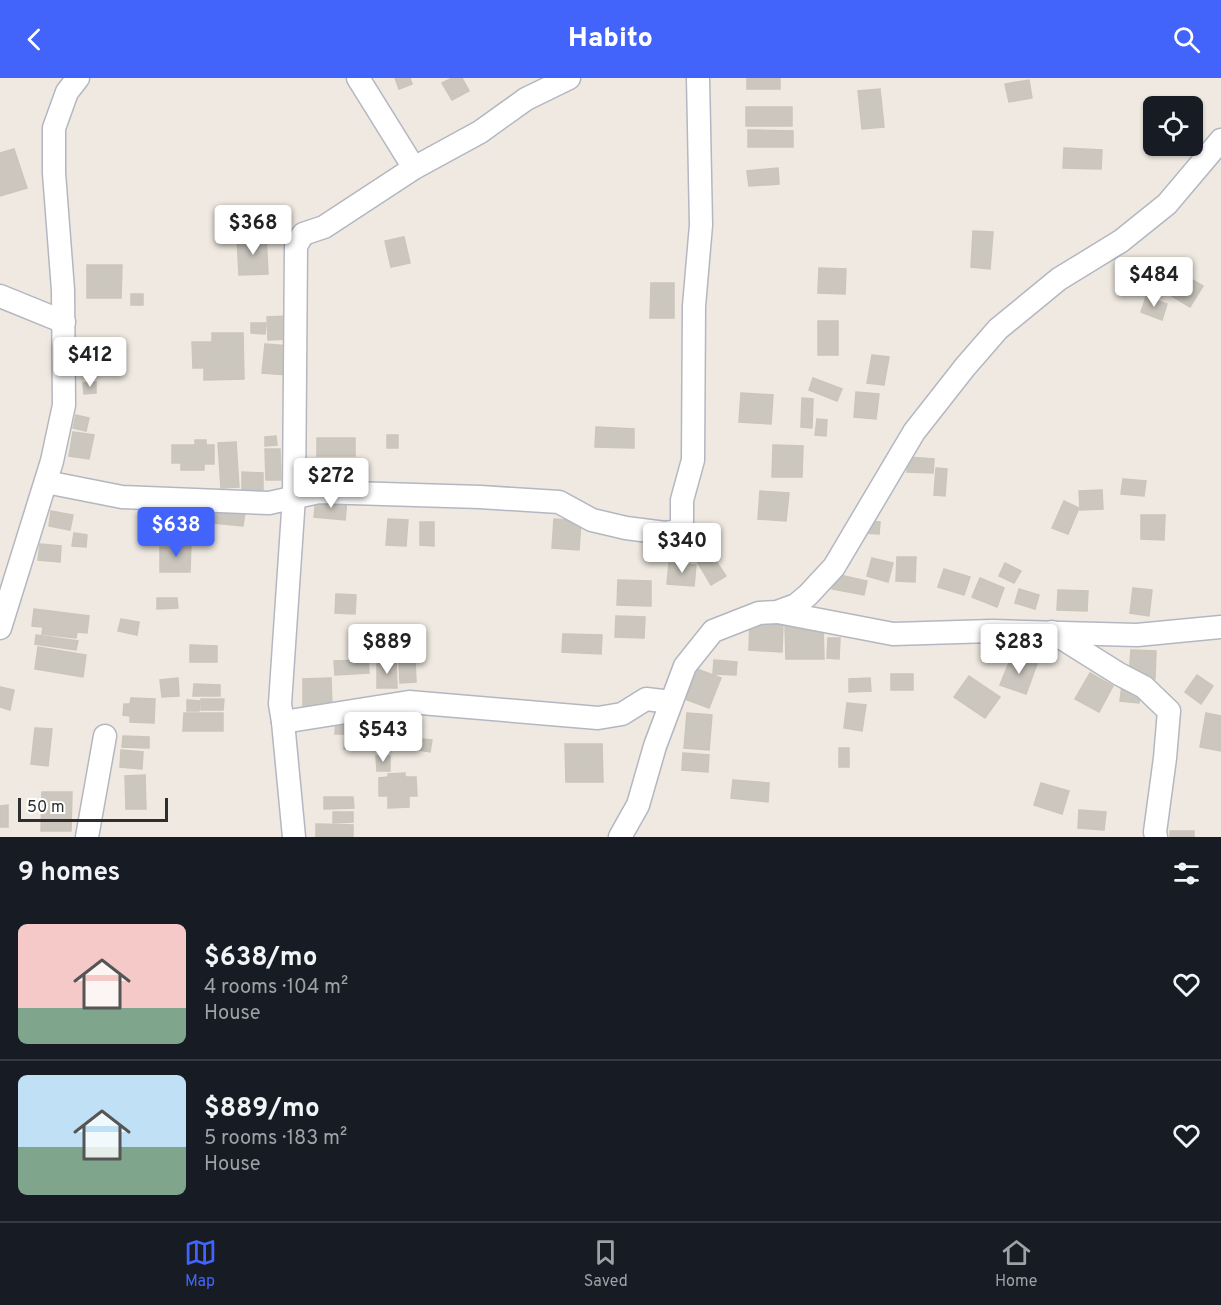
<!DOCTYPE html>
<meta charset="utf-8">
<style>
body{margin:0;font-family:Overpass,sans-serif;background:#242831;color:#f1f3f6;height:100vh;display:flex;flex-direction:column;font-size:22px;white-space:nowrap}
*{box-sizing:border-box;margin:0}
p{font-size:20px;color:#9ea1a6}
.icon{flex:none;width:33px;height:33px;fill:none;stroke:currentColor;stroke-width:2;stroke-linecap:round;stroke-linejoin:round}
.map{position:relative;height:759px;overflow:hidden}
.sheet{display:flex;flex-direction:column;background:#171b24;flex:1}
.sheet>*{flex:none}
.tools{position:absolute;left:1143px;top:18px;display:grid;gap:12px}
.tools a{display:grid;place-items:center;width:60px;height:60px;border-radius:9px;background:#171b24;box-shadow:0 2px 4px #0004;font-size:30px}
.scale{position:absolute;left:18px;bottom:15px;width:150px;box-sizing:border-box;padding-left:6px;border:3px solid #2e2e2e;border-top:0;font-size:16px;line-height:21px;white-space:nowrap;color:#2e2e2e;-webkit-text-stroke:4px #fff;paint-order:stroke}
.price{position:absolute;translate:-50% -51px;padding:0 14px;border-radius:6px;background:#fff;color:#222;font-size:20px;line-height:39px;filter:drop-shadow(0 2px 3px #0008)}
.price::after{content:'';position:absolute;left:50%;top:36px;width:18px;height:14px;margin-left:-9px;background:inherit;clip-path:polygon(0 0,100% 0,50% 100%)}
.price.active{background:#4264fb;color:#fff}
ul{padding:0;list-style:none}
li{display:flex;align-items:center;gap:18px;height:150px;padding:0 18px}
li+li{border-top:2px solid #363941}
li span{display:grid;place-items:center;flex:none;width:168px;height:120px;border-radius:9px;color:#555}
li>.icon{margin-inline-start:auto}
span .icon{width:72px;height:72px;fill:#fffc;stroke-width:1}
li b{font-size:26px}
h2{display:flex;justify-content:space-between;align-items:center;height:72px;padding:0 18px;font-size:26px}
header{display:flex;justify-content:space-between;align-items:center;height:78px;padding:0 18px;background:#4264fb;color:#fff;font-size:27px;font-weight:800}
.dock{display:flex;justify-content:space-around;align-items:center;height:84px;border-top:2px solid #363941;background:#171b24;font-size:16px;color:#9ea1a6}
.dock a{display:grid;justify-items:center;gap:3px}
.dock .active{color:#4264fb}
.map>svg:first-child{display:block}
.building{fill:#cbc7bf;stroke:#cbc5ba;stroke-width:1.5}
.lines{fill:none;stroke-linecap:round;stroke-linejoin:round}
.street-casing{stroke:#b4b7c1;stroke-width:25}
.street{stroke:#fff;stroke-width:22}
</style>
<header><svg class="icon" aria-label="back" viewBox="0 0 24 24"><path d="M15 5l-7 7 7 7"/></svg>Habito<svg class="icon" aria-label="search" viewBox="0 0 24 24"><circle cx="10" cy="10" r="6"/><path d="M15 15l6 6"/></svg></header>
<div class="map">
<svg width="1221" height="759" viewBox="0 0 1221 759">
<rect width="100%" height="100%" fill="#efe9e1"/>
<g class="building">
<polygon points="395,0 410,0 412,6 399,11"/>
<polygon points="452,0 462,0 469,13 452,22 442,5"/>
<rect x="747" y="0" width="33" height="11"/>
<polygon points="1029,2 1032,20 1009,24 1005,6"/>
<polygon points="880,11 884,49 862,51 858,13"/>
<rect x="746" y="29" width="46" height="19"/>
<polygon points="748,52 793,53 793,69 748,69"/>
<polygon points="1064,70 1102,72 1101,91 1063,90"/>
<polygon points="14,71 27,110 0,118 0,75"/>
<polygon points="778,90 779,106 749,108 747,93"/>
<polygon points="973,153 993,154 990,191 971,189"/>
<polygon points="266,158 268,196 239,197 237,160"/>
<polygon points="404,159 410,185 391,189 385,163"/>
<polygon points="87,187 122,187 121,220 87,220"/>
<polygon points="819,190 846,191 845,216 818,215"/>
<polygon points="1179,194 1203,208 1190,229 1167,215"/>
<polygon points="651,205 674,205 674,240 650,240"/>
<rect x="131" y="216" width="12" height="11"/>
<polygon points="1146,219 1167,226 1162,242 1141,234"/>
<polygon points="289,238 290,261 268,262 267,239"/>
<rect x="818" y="243" width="20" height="34"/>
<polygon points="251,245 266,245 265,256 251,255"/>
<polygon points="212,255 243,255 244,301 204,302 204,290 193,290 192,264 212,264"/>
<polygon points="265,266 290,268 288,297 262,295"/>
<polygon points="872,277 889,279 884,307 867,305"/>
<polygon points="813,300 842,311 837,323 809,312"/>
<polygon points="96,304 96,315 84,316 83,305"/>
<polygon points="856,314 879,316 876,341 854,339"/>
<polygon points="741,315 773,317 771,346 739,344"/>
<polygon points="802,320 813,321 812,350 801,349"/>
<polygon points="76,337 89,340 86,353 73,350"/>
<polygon points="817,341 827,342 826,358 815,357"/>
<polygon points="596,349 634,351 634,370 595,369"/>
<polygon points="73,354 94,357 89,381 69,378"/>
<rect x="387" y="357" width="11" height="13"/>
<polygon points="276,358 277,367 265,368 265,359"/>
<rect x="317" y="360" width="38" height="18"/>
<polygon points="195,362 206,362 206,367 214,367 214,386 204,386 204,392 181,392 181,385 172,385 172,367 195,367"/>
<polygon points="236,364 239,409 221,410 218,365"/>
<polygon points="773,367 803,368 802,399 772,399"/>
<polygon points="265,371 280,371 281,402 266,402"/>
<polygon points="908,379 934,381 933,395 907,394"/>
<polygon points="936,390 947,391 945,418 934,417"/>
<polygon points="242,394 263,395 263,412 242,412"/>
<polygon points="1123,401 1146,403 1144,418 1121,416"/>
<polygon points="1102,412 1103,431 1080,432 1079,413"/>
<polygon points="760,413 789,415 786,443 758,441"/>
<polygon points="316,420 347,422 345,442 314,439"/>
<polygon points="1064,423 1079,430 1068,456 1052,450"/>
<polygon points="214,431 245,434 243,448 213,445"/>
<polygon points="51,433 73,437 70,452 49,448"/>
<polygon points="1141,437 1165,437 1164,462 1141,461"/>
<polygon points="388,441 408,442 406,468 386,467"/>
<polygon points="554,441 581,443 579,472 552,470"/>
<polygon points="866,443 880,444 879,456 865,455"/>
<polygon points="420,444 434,444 434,468 420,467"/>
<polygon points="74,455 87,457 86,469 72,468"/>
<polygon points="172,464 191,464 190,494 160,494 160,469 172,469"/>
<polygon points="40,466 61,468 60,484 38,482"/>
<polygon points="712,477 726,498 711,507 698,485"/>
<polygon points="897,479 916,479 915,504 896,503"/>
<polygon points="872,480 893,485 888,504 867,498"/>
<polygon points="669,485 696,487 694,508 667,506"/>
<polygon points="1005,485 1021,493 1014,505 999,498"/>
<polygon points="944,491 970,499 964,517 938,509"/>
<polygon points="835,496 867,503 864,517 832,511"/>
<polygon points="980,500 1004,510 997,529 972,519"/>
<polygon points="618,502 651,503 651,528 617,527"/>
<polygon points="1133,510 1152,512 1149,538 1130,535"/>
<polygon points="1019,511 1039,517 1035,531 1015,525"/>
<polygon points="1058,512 1088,513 1087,533 1057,532"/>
<polygon points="336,516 356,517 355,536 335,535"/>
<polygon points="157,520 177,520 178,530 157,531"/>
<polygon points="34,531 89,538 87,555 77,554 76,560 42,556 43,549 32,548"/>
<polygon points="616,538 645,539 644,560 615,559"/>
<polygon points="121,541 139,544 137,557 118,553"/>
<polygon points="750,543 783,545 782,574 749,572"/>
<polygon points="785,547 823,547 824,581 786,581"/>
<polygon points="563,556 602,557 601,576 562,574"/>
<polygon points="36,557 78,563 76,572 35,566"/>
<polygon points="828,560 840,560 839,581 827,580"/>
<polygon points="413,566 413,577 402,578 401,567"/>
<polygon points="190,567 217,568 217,584 190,584"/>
<polygon points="38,569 86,577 83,599 35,591"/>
<rect x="377" y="569" width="21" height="12"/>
<polygon points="1131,572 1156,573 1155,601 1129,599"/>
<polygon points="1012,577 1037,586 1026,616 1000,607"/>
<polygon points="415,581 416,604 400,605 399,582"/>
<polygon points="368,582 369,595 335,597 334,583"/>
<polygon points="714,582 737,584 736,597 713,596"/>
<polygon points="377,583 396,583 397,610 377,610"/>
<polygon points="697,591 721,600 709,630 685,621"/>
<polygon points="1090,595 1113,608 1099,634 1075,621"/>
<rect x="891" y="596" width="22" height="16"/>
<polygon points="1197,597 1213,608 1201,626 1185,614"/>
<polygon points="969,598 1000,619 985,640 954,619"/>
<polygon points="178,600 179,618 162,619 160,602"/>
<polygon points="331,600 332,628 303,629 303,601"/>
<polygon points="870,600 871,613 849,614 849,601"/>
<polygon points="194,606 220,607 220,618 193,618"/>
<polygon points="1122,607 1141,610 1139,625 1120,623"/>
<polygon points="0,609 14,612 10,632 0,629"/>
<polygon points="131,620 155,621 154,645 130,644 130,638 123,637 124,626 130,626"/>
<polygon points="201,621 224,621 223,632 201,632"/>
<polygon points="187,622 200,623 199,633 187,633"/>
<polygon points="847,625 866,627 862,653 844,650"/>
<polygon points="373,631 371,672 344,671 345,656 335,656 336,639"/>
<polygon points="184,635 223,635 223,653 183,653"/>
<polygon points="687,635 712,637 709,672 684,670"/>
<polygon points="1206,635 1221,638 1221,673 1200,669"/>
<polygon points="35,650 52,651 48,688 31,686"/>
<polygon points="123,658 149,659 149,670 122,669"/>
<polygon points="421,661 432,662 430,674 419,672"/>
<polygon points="565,666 602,666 603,704 566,704"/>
<rect x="839" y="670" width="10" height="19"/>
<polygon points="121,672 143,674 142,691 120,689"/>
<polygon points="683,675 709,677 708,694 682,692"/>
<polygon points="376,678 390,678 390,693 377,693"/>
<polygon points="405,695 405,699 416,699 417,718 379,718 379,700 388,699 388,696"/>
<polygon points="145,697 146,731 126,731 125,698"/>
<polygon points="733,702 769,705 768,724 731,720"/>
<polygon points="1041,705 1069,713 1062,736 1034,727"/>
<polygon points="42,714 72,714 71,753 41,753"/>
<polygon points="324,719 353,719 354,730 324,731"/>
<polygon points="388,719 409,719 409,729 388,730"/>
<polygon points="8,727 8,749 0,749 0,728"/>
<polygon points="1079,732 1106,734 1104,752 1078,750"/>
<polygon points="333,734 353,734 353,744 333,745"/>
<polygon points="316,746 353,747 353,759 316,759"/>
<rect x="1170" y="753" width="24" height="6"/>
</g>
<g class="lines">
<g class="street-casing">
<g id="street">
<polyline points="358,0 414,90"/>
<polyline points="0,218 64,244"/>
<polyline points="46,404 122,419 269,425 319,414 480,419 559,424 592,442 626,450 665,455 682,452 682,422 693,382 694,228 701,147 698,0"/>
<polyline points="778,534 893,556 992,553 1137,557 1221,549"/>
<polyline points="0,550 52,383 64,327 63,212 54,95 54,50 67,14 78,0"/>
<polyline points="1052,554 1119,596 1144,609 1169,633 1165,680 1155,754 1156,759"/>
<polyline points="283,644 409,624 598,640 622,636 646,621 671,624"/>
<polyline points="87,759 105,658"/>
<polyline points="294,759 283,644 280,626 294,419 296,168 303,156 324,149 414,90 480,54 526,21 569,0"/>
<polyline points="620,759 638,727 655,668 685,588 713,553 759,535 777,534 796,527 808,517 834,489 914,354 965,289 998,251 1059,201 1121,163 1167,126 1221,62"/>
</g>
</g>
<use href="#street" class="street"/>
</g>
</svg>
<div class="tools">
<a><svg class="icon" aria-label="locate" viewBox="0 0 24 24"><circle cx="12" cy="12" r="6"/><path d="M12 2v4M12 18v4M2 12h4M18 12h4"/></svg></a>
</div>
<div class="scale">50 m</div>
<b class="price" style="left:253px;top:178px">$368</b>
<b class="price" style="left:1154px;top:230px">$484</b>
<b class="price" style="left:90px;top:310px">$412</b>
<b class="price" style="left:331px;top:431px">$272</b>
<b class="price active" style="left:176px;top:480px">$638</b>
<b class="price" style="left:682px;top:496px">$340</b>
<b class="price" style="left:387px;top:597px">$889</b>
<b class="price" style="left:1019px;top:597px">$283</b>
<b class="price" style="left:383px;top:685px">$543</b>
</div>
<section class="sheet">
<h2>9 homes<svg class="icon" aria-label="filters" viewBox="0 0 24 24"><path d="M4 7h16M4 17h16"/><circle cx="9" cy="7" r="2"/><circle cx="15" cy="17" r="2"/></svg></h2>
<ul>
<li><span style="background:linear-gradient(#f6c9c9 70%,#7fa58c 0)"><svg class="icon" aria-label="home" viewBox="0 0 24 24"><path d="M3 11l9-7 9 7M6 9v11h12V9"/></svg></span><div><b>$638/mo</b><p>4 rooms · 104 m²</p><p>House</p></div><svg class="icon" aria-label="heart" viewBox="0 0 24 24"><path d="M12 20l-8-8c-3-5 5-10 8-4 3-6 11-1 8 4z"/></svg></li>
<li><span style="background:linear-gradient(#bfe0f5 60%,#7fa58c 0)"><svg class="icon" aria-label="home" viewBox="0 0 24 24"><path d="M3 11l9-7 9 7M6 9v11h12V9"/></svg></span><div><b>$889/mo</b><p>5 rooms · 183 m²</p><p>House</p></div><svg class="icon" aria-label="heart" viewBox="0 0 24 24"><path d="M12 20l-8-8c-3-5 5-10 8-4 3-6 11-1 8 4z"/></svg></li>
</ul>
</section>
<nav class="dock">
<a class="active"><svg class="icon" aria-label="map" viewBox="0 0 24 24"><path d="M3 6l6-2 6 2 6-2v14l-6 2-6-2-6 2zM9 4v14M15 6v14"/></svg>Map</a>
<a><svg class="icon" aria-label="saved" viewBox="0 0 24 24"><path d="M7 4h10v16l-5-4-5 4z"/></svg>Saved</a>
<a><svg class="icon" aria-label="home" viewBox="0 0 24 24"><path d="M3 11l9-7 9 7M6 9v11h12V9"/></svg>Home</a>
</nav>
